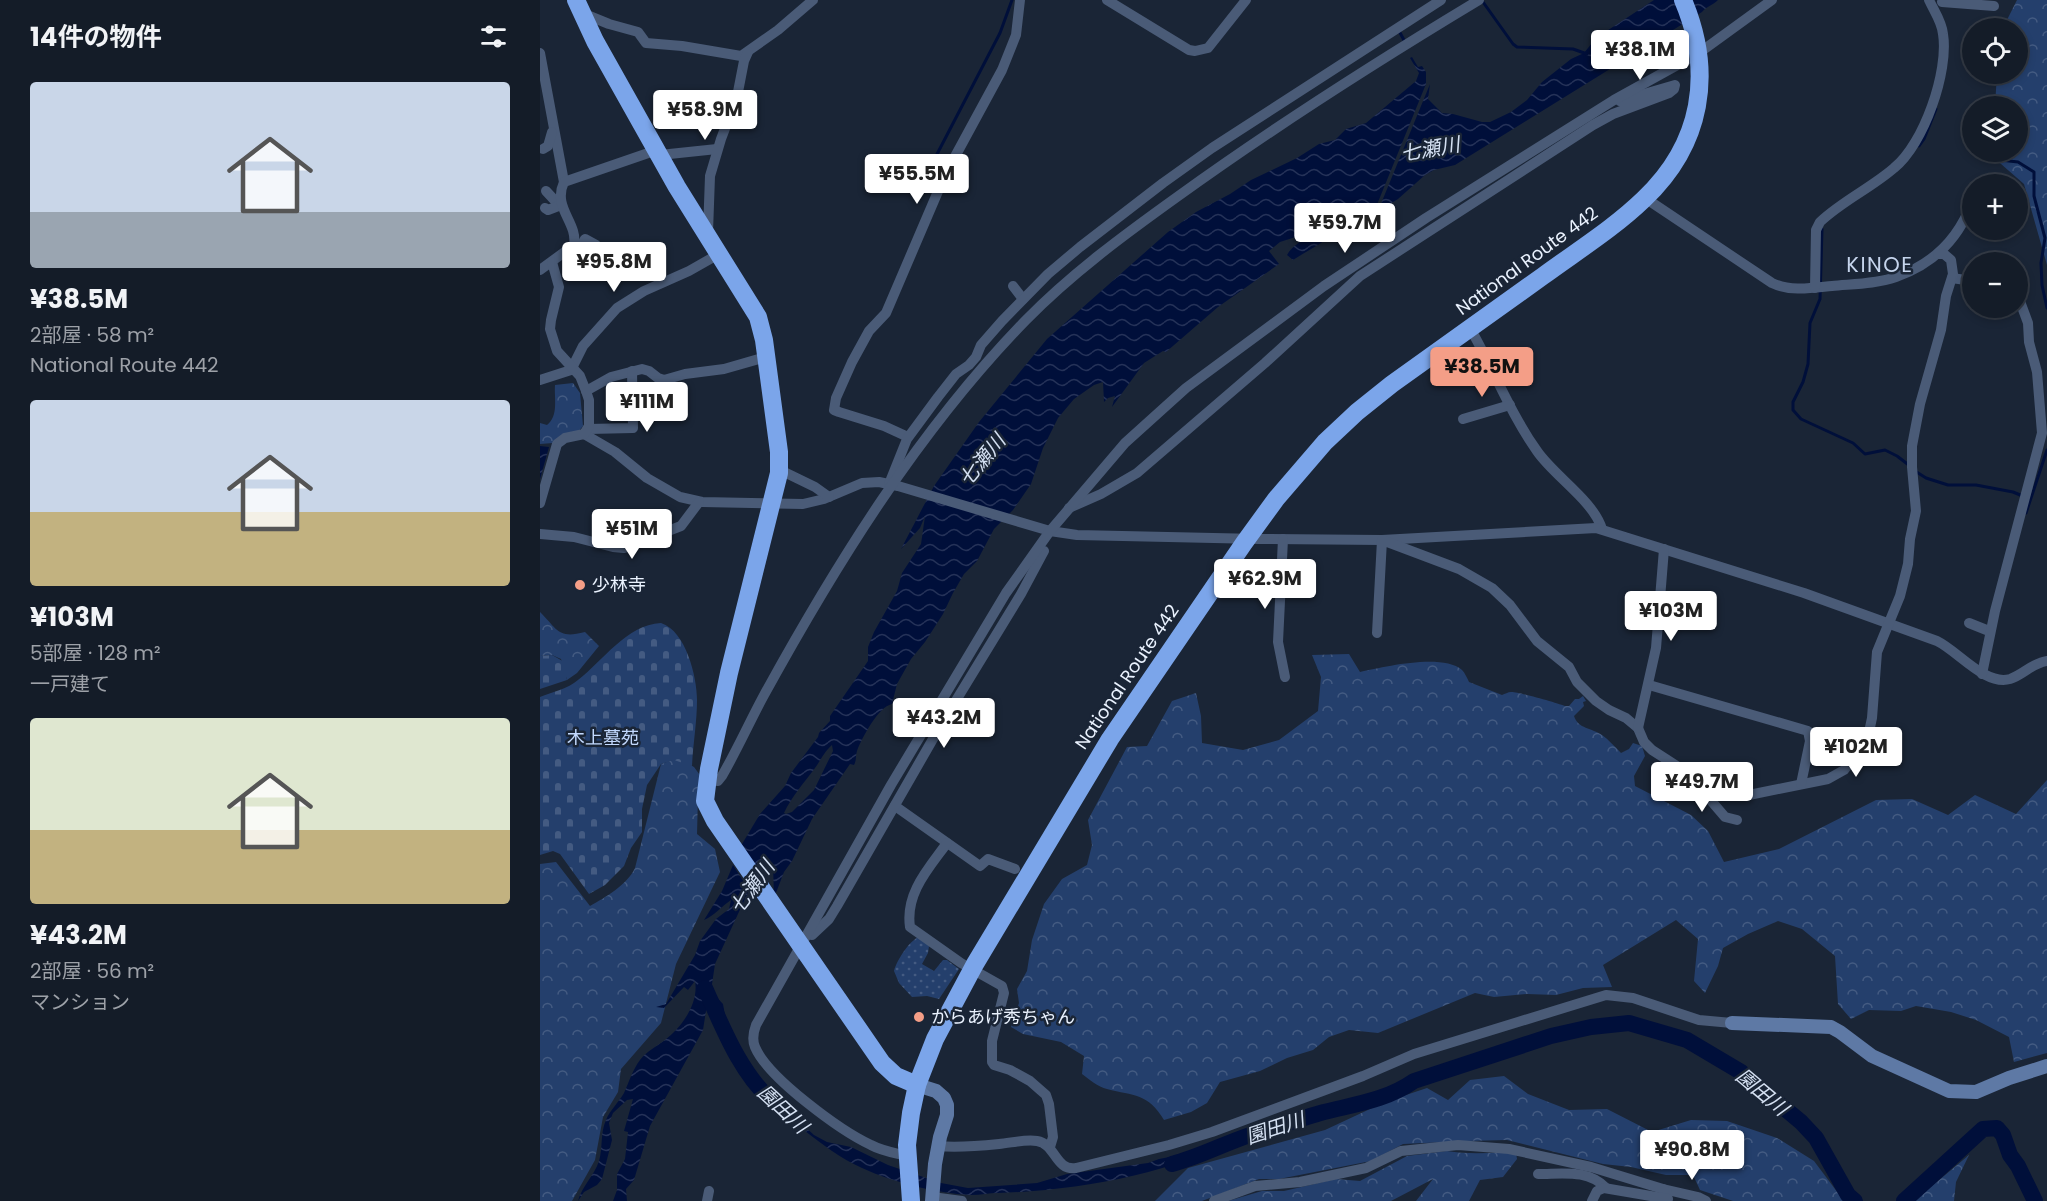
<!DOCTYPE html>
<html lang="ja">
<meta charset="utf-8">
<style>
body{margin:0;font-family:Poppins,"Noto Sans JP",sans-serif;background:#1d2530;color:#f1f3f6;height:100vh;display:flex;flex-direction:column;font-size:22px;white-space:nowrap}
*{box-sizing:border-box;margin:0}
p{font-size:20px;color:#9da1a8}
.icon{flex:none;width:33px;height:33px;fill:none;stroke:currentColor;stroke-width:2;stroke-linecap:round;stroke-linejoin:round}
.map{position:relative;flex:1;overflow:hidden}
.details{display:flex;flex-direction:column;background:#141c28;width:540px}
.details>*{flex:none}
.tools{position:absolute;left:1422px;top:18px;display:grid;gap:12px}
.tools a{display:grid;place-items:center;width:66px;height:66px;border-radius:50%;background:#141c28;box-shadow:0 3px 9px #0003,0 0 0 2px #333a45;font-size:30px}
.price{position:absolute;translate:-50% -51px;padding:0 14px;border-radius:6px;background:#fff;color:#222;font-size:20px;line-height:39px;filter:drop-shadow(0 2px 3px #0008)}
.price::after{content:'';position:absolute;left:50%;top:36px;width:18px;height:14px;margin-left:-9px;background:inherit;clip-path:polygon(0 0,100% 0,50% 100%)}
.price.active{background:#f49e87;color:#111}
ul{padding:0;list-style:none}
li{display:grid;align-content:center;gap:12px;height:318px;padding:0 30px}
li span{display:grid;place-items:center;height:186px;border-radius:6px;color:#555}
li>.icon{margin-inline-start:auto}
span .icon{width:108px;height:108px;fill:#fffc;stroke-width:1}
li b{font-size:26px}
h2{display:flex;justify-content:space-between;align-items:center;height:72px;padding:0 30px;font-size:26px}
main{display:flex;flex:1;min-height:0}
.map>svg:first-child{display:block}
.grass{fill:url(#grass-dots)}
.forest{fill:url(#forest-crowns)}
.cemetery{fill:url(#cemetery-stones)}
.water{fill:url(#water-waves);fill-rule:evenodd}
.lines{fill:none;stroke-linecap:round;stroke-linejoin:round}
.stream{stroke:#000f3a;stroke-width:3}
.river{stroke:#000f3a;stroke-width:16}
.street{stroke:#4a5b77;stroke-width:10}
.secondary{stroke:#5e79a5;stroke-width:14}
.highway{stroke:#7ba5ea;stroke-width:18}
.poi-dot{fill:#f49e87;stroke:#1a2536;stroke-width:2}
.labels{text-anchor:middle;stroke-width:5;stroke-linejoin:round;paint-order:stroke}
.street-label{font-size:18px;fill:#eaf2fe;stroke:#1a2536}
.poi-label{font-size:18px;fill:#eaf2fe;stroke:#1a2536;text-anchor:start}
.park-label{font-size:18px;fill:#c2d8fd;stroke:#1a2536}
.water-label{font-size:20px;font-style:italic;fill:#d5e1f3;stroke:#1a2536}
.quarter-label{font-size:21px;letter-spacing:1.5px;fill:#c5d4ec;stroke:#1a2536}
</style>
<main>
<section class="details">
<h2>14件の物件<svg class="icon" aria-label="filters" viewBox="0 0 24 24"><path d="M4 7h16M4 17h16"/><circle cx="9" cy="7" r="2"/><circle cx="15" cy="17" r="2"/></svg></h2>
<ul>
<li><span style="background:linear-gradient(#c9d6e8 70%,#9aa5b1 0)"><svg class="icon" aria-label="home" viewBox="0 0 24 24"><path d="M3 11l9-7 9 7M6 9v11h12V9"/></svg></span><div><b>¥38.5M</b><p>2部屋 · 58 m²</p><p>National Route 442</p></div></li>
<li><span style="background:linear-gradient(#c9d6e8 60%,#c2b280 0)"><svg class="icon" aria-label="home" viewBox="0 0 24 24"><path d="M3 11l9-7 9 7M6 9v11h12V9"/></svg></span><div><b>¥103M</b><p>5部屋 · 128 m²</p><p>一戸建て</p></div></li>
<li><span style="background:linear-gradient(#dfe7d0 60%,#c2b280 0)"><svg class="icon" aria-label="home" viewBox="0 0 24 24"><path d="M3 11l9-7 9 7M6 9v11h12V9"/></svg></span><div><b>¥43.2M</b><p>2部屋 · 56 m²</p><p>マンション</p></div></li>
</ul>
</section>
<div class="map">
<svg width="1507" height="1201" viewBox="0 0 1507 1201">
<defs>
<pattern id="grass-dots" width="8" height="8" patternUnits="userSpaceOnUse" patternTransform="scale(1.5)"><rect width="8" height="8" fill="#243f6c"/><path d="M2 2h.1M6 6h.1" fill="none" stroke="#445b82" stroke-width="1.8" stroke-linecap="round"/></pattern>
<pattern id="forest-crowns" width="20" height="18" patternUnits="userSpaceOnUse" patternTransform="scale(1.5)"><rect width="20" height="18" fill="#243f6c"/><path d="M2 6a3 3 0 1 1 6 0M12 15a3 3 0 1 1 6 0" fill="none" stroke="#445b82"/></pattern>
<pattern id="cemetery-stones" width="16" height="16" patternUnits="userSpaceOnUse" patternTransform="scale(1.5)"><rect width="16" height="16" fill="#243f6c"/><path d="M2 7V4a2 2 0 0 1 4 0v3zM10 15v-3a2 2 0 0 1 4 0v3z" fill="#445b82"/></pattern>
<pattern id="water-waves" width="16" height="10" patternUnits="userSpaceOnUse" patternTransform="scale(1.5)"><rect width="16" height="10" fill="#000f3a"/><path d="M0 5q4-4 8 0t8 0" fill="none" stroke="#253258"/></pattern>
</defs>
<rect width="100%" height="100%" fill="#1a2536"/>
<path class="grass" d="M380,936L389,946L388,953L382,964L394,971L403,960H407L419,969L399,999L387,996L372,997L359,983L354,971C357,960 369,941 380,936Z"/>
<g class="forest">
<polygon points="1477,0 1507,0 1507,265 1484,184 1453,157 1453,152 1478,152 1478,106 1455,106 1457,74 1478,74 1478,28 1463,28"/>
<path d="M33,383L40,393L43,426L38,432L13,443L0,444V423L7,425C19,416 14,398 15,385Z"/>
<path d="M0,612C18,630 18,639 45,632L59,646L37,673L27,680L21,659L12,655L0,656Z"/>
<path d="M809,654L820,672C844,667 902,653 922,670C925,673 927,678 929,682L962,695C965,694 968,692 971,692C976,691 1021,704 1025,706H1029L1035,699H1039L1043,696L1046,701L1043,702L1044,706L1034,716C1038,729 1052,728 1062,735C1069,740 1075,747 1081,753L1089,749L1093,743L1102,746L1105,756L1094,776L1095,786L1151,815L1168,831L1184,862L1239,849L1336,800L1372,799L1408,815L1435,795L1476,814L1507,780V1053L1474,1062L1469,1037L1436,1020L1411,1012L1376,1006L1361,1011L1329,1010L1311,1019L1298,1004L1295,956L1262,929L1238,921L1208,934L1183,948L1178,966L1165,993L1154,981L1158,939L1136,920L1063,965L1072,987L1043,988L1016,995L987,994L954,997L935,993L838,1033L809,1030L789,1037L773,1050L747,1058L720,1071L680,1082L667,1103L651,1112L624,1120C608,1093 594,1096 567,1089C558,1087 549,1079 542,1074L544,1056L521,1042L483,1034L471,1027L479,1003L477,989L487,971L492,940L504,904L522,879L547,865L552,845L548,820L587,747L607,746L632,701L656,693L661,716L662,743L703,750L739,740L778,711L781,677L772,655Z"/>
<path d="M138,758L154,767L165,782L158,796L157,834L175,849L180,872L136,964L121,1023L81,1069L78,1092L63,1117L55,1160L32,1201H0V864L16,862L50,906C66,897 87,885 95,868L121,764Z"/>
<polygon points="964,1076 988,1094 1029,1110 1067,1109 1112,1132 1151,1120 1187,1121 1237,1138 1274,1161 1304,1201 1193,1201 1160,1190 1153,1175 1126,1175 1091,1167 1063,1164 967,1140 926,1141 863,1144 831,1161 739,1179 719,1179 662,1201 615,1201 648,1168 785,1130 845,1102 887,1088 908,1100 930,1080"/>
<path d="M907,1151C929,1155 953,1152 976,1153L977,1159L963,1177L940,1180L929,1201H876L893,1179L851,1201H688L722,1191H744L796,1179L820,1181L867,1156Z"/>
<polygon points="1429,1155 1416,1182 1414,1201 1374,1201"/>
</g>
<g class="cemetery">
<path d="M121,623C146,631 157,677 157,700C157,722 153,744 152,766L134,760L121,764L107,785L102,809V832L91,848L84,866L65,885L49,894L20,854L13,851L0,855V697C12,692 28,689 38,680C63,661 86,625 121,623Z"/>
<polygon points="12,655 26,663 29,670 26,676 27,680 0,689 0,656"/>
</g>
<g class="water">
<path d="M1114,0H1178C1173,5 1167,6 1162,12L915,165L894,170L885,175L858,199L838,211L890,84L888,99L902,113L913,114L942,122H950L971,112L987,100L1002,82L1031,59L1044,53L1056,38Z"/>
<path d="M872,57L878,67L882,66L886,72V84L834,212C813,217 799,230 781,243C772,249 762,254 753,260L747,255C752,245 764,241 771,232L740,242L729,251L739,264L678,307L626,352L623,351L604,363L572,407L575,396L568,398L564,402L563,382L554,385L534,399L518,418L503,448L491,484L473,510L454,529L437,561L424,574L413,593L403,614L385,642L371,659L357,684L352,704C338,707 322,738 317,751C315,758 317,759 314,765L310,764L272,819L252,861L244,872L234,898L233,864L228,867L219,878L199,849L220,814L245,786L251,773L278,737L279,733L290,721V716L328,661V647L334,632L357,591L362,573L381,544L385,516L380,528L361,549L394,486L439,422L507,339L628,232L656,212L690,194L711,180L757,158L779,144L795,140L806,129L826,123L876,81L879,73L870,58ZM292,745L293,751L274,790L252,812L246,814L244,813C252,796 264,783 275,768C281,760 284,752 292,745Z"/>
<polygon points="0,446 9,447 0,479"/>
<path d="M193,865L209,890L175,964L171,991L183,1004L188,1031L194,1046L200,1055L236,1100L274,1135L287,1142L311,1147L348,1165L401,1183L428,1188L497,1183L527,1174L608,1163L619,1159L675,1148L704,1137C628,1174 543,1190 458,1193C449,1193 441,1195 431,1195C395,1193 355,1183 322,1168C301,1159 282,1144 265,1131C250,1120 234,1110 222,1097C217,1090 219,1083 214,1076C205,1065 190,1057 186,1042C181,1027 186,1006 168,998L163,1030L110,1126L94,1180L86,1189L87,1201H73L77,1190V1174L85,1159L88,1132L84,1131L93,1099L87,1100L73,1113L69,1123L72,1140L62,1179L57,1185L44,1192L38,1201C42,1186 54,1176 59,1161C63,1147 60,1133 66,1120C70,1110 79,1102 84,1093C89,1082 93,1069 100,1060C107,1051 116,1047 125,1040C142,1027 159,1003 155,981L148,990L144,987L124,1008L116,1007L126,1004L155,955L160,941L176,919L189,909L191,900C182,906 174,916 164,920L182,891Z"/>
</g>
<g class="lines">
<g class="stream">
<polyline points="943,2 973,44 977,47 1033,49 1047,54"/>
<polyline points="858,29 865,42"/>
<polyline points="1379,146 1384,139 1396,109"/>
<polyline points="395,158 460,33 472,0"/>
<polyline points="1443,158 1478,162 1494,172 1494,196 1505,238 1501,263 1502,285 1507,308"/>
<polyline points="1282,229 1280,299 1270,323 1268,364 1263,382 1253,402 1253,410 1261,419 1313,443 1325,454 1345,450 1357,456 1370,466"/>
<polyline points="1375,471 1386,478 1408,485 1436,485 1473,492 1490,499"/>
<polyline points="1486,513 1507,450"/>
</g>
<g class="river">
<path d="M165,988C183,1028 200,1073 233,1102"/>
<path d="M632,1164C659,1157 683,1144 710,1135C734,1128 759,1119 784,1112C816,1104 847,1100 874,1081L1011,1036L1051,1027L1089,1023L1147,1040L1201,1072L1261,1122L1276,1138L1308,1195L1315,1201"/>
<polyline points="1364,1201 1443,1129 1457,1128 1463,1135 1470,1155 1478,1166 1495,1201"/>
</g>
<g class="street">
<polyline points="567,0 649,50 655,51 668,48 706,0"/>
<polyline points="1402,2 1454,6"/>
<polyline points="42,13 69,24 98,32 106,43 142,46 201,56 238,30 273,0"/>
<polyline points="0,53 24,182"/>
<polyline points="3,149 8,146 12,132"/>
<polyline points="120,155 177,149"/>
<polyline points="6,191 19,205"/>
<path d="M1105,198L1232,283C1251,292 1272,288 1292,286C1312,284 1336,284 1356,277C1393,264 1419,238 1432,202"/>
<polyline points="5,208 8,210 21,205"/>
<polyline points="168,232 170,176 181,139 197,97 204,61 208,52"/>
<polyline points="31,255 40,248 45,239 56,245 61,252"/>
<path d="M0,270L34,245C38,222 12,208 24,182L117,150"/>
<polyline points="1412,278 1432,281"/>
<polyline points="473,286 483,299"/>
<path d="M1275,288L1276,230L1280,222C1302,201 1331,188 1354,168C1384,144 1409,71 1403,34C1402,22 1394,11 1389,0"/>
<path d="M930,328C953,368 970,413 997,451C1014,476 1053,500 1062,529"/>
<polyline points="0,380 31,370 43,346 77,308 104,291 149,271 179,254"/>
<polyline points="46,391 71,377 102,369 109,371 118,378 124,380 145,374 184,369 226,357"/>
<polyline points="923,419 970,405"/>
<polyline points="49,429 93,428 92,371"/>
<path d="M44,434L75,452L107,478L140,497L162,502L263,504L284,499L322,483L339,482L358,486L510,531L537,535L719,539L842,540L1056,528L1264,593L1397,641C1418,651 1445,686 1470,679C1483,675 1492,663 1507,661"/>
<polyline points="368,437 344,426 299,412 294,410 296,398 312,362 329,331 346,313 405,175 462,70 476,35 480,0"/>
<polyline points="240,470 275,487 289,497"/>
<polyline points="349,484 367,439 398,397 416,374 429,365 436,357 441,345 462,321 508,274 540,247 623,183 672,148 901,0"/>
<polyline points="0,503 17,444 25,438 44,434 49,426 49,400 46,391 40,376 17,351 10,329 11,320 19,287 12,262"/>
<polyline points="529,508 561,494 597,473 725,363 820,276 1053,125 1073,114 1129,93 1134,89 1135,85 1080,101"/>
<polyline points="0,534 34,537 73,547 84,548 141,526 159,502"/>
<polyline points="743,539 738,642 745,677"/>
<polyline points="1429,623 1449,631"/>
<polyline points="837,633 842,540 919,569 952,588 970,605 997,641 1029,667 1037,682 1056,701 1069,710 1086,718 1098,728 1104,742 1112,750 1174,790 1190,795 1204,796 1288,779 1304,770 1323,747 1329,732 1332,718 1337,652 1360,596 1368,564 1370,539 1376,511 1372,467 1372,446 1380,404 1401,330 1406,296 1413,274 1411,260 1404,254 1398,254"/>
<polyline points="1442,674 1455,611 1502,433 1497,372 1489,342 1488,323 1478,296"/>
<polyline points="1109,685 1268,731 1270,741 1261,784"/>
<polyline points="1098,728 1116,648 1124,549"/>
<path d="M167,780L178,781L182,776C197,750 209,723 223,697C296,564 379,430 486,320C531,274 584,235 637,197C734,127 836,62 939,0"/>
<polyline points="1155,782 1185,817 1197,820"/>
<polyline points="355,806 440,866 448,859 475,869"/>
<path d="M407,843C389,868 365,893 370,927L421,963L462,986L464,993L452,1041V1062L454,1065L470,1070L490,1081L506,1095L509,1104L513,1137L510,1147"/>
<polyline points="272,935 289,919 297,906 401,725 481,594 504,551"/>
<path d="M398,1146C419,1148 439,1146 459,1144C471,1143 485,1139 497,1141C516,1144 515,1171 536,1168L629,1145L672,1132L823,1076L874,1054L1066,995L1093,998L1159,1020L1192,1023"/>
<path d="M367,1156C355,1153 342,1151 331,1145C301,1131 228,1078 215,1047C212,1040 213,1033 216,1025L351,785L466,593L510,531L585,443L646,388L784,286L886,218L1074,100L1159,53L1232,0"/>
<path d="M998,1174C1023,1174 1048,1169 1066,1188"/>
<polyline points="1123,1189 1158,1197 1166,1201"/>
<polyline points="392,1197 422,1201"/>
<polyline points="167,1201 169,1191"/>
<polyline points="674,1201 715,1186 760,1182 826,1168 861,1151 918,1145 969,1149 1051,1167 1123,1189 1127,1192 1127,1201"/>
<polyline points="1052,1201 1057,1191 1064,1188 1128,1199"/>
</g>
<g class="secondary">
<polyline points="1192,1023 1291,1027 1300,1032 1332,1056 1409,1091 1436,1092 1469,1078 1507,1066"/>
<polyline points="377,1085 396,1091 404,1098 407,1105 407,1115 400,1137 395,1164 392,1201"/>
</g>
<g class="highway">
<polyline points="36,0 55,41 137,187 218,317 224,340 239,452 239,473 189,673 169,769 165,801 175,821 342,1063 356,1076 377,1085"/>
<path d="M371,1201L367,1145L371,1113L377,1085L395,1039L435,964L570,739L704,543L736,499L785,442L817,412L852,384C902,348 952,312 1003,276C1037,251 1074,228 1104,199C1162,144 1174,73 1143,0"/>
</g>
</g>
<g class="poi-dot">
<circle cx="40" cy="585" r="6"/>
<circle cx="379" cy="1017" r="6"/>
</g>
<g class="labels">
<g class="street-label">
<text transform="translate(987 261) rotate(-36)" y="6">National Route 442</text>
<text transform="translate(587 677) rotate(-56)" y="6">National Route 442</text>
</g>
<g class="poi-label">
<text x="52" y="591">少林寺</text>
<text x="391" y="1023">からあげ秀ちゃん</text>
</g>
<g class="park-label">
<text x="63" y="744">木上墓苑</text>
</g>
<g class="water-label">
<text transform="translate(890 149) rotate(-10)" y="7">七瀬川</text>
<text transform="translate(442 460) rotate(-51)" y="7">七瀬川</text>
<text transform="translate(212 887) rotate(-54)" y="7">七瀬川</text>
<text transform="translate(1222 1092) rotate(40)" y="7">園田川</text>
<text transform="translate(243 1109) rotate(43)" y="7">園田川</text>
<text transform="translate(735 1128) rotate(-18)" y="7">園田川</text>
</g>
<g class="quarter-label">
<text x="1340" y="272">KINOE</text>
</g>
</g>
</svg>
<div class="tools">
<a><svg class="icon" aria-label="locate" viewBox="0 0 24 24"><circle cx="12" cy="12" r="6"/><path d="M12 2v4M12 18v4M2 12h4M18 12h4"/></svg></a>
<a><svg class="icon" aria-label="layers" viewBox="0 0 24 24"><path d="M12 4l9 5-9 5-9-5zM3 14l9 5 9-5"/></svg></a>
<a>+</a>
<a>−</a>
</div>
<b class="price" style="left:1100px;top:81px">¥38.1M</b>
<b class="price" style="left:165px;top:141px">¥58.9M</b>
<b class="price" style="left:377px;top:205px">¥55.5M</b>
<b class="price" style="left:805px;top:254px">¥59.7M</b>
<b class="price" style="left:74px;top:293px">¥95.8M</b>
<b class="price active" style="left:942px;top:398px">¥38.5M</b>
<b class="price" style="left:107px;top:433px">¥111M</b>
<b class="price" style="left:92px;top:560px">¥51M</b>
<b class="price" style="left:725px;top:610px">¥62.9M</b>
<b class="price" style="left:1131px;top:642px">¥103M</b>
<b class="price" style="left:404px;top:749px">¥43.2M</b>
<b class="price" style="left:1316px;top:778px">¥102M</b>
<b class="price" style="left:1162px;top:813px">¥49.7M</b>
<b class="price" style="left:1152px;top:1181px">¥90.8M</b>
</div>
</main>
